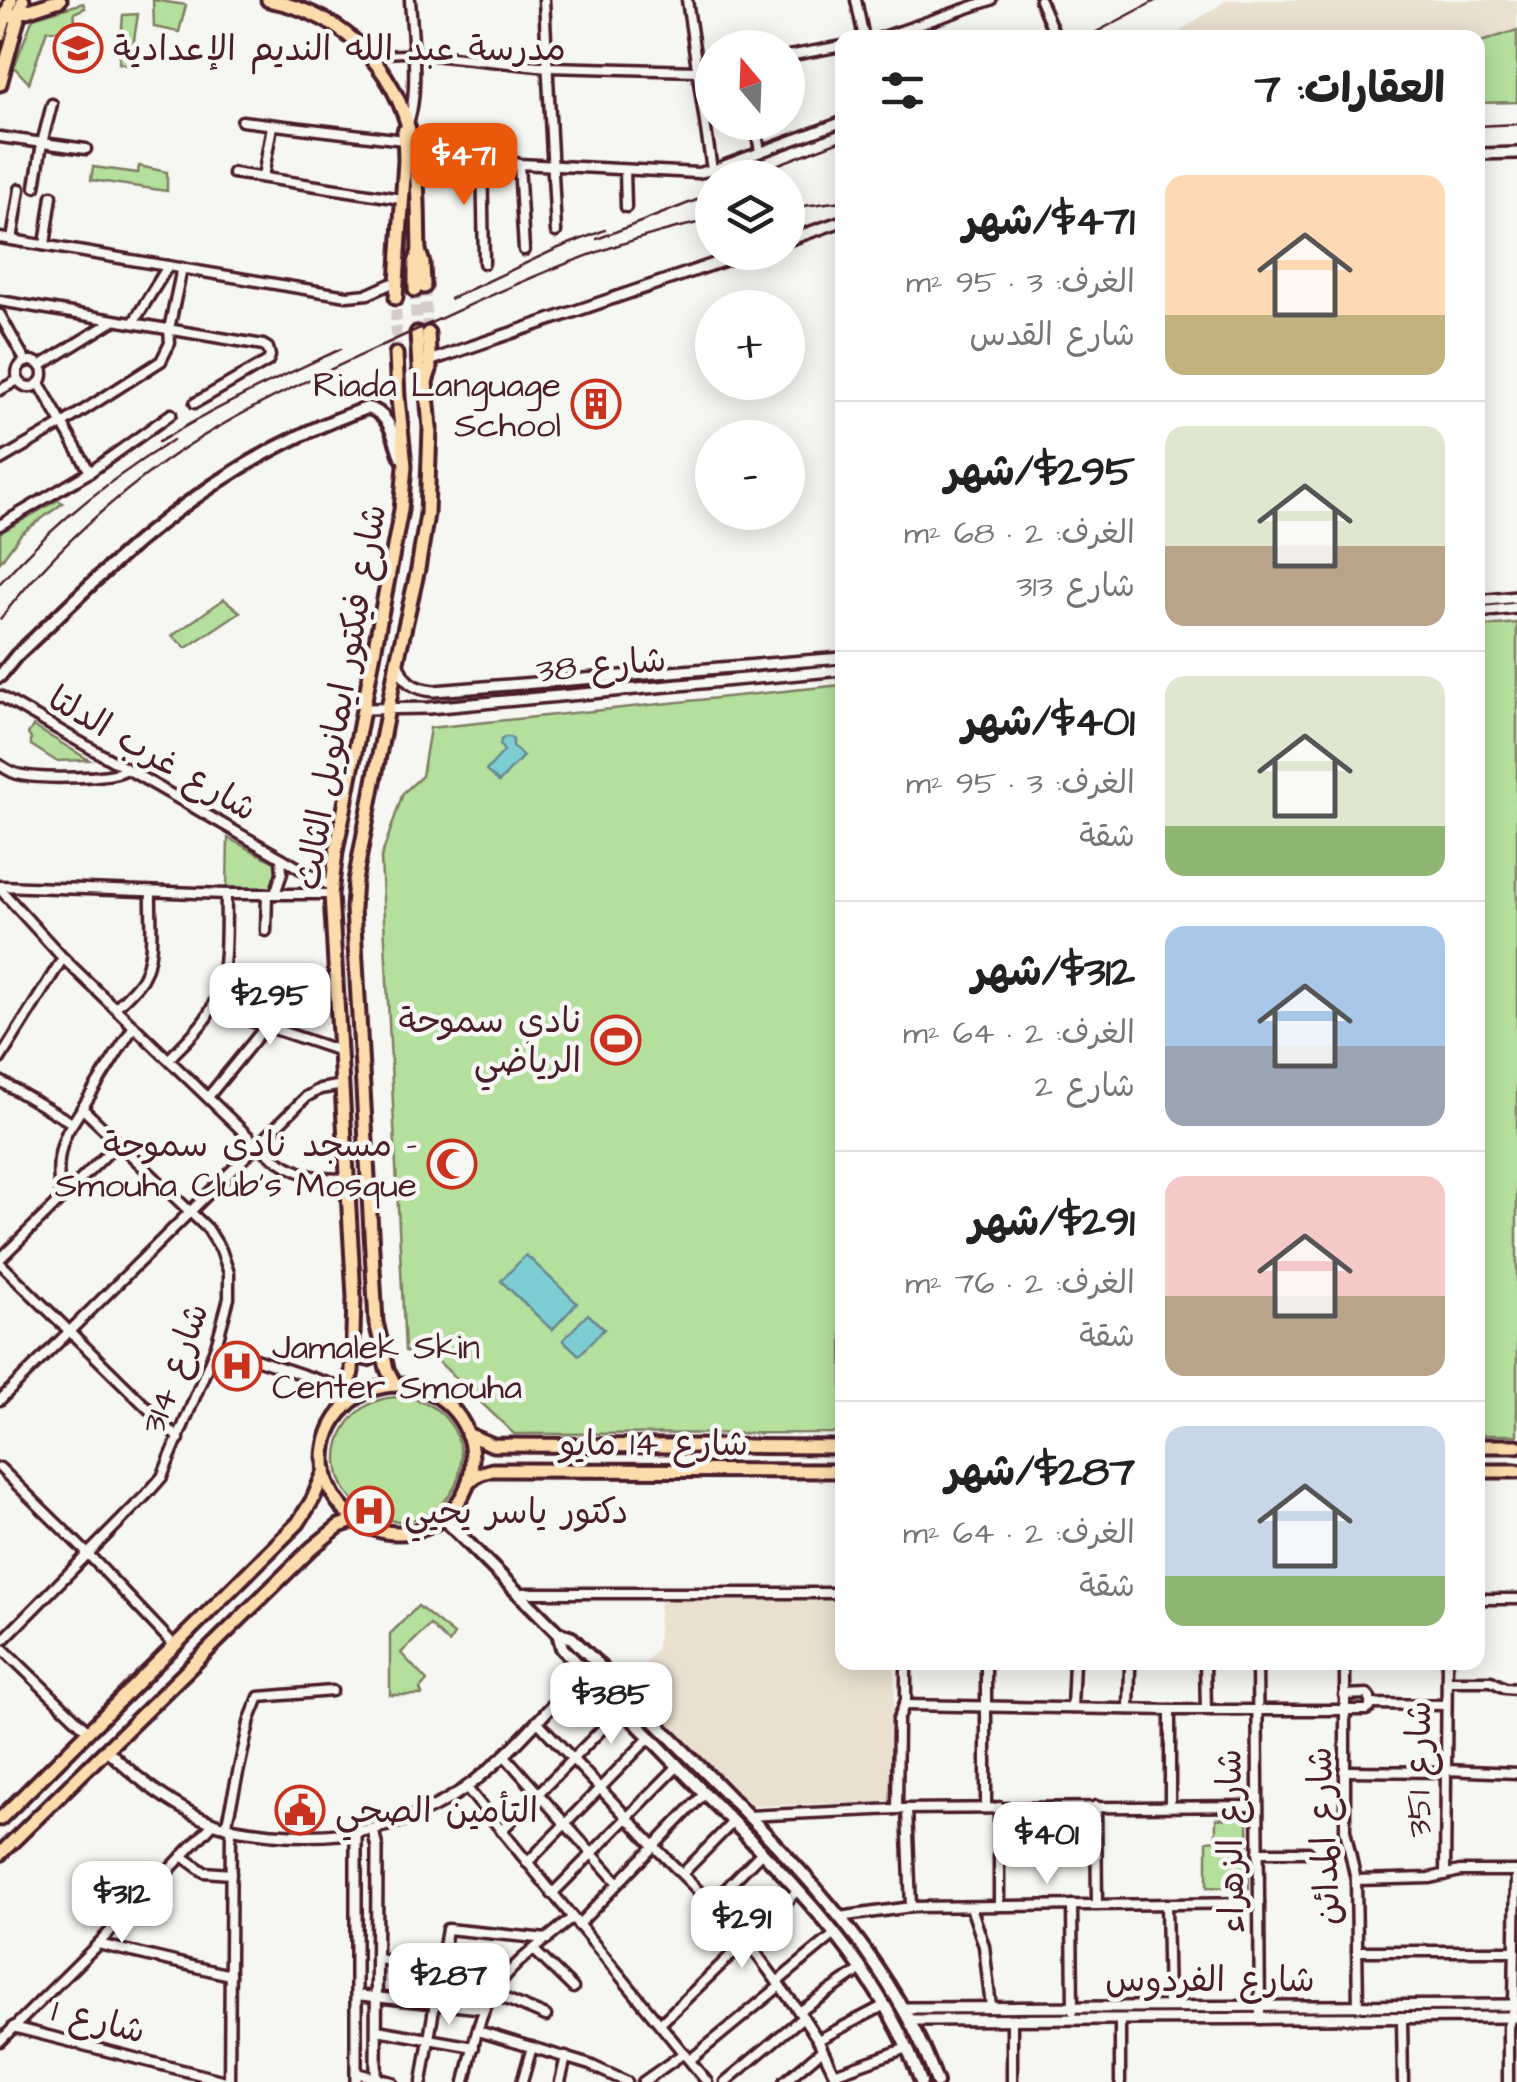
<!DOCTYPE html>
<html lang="ar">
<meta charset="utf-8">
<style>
body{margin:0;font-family:"Architects Daughter","Playpen Sans Arabic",sans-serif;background:#f2f2f2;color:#222;direction:rtl;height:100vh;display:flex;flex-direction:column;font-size:38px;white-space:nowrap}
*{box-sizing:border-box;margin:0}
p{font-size:32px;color:#767676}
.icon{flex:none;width:55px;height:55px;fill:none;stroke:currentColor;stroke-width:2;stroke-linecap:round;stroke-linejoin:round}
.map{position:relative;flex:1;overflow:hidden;direction:ltr}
.details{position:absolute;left:835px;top:30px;width:650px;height:1640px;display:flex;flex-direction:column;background:#fff;border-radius:20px;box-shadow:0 5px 25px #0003;direction:rtl}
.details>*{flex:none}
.needle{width:65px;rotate:341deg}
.fabs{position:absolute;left:695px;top:30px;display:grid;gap:20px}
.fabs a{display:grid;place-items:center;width:110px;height:110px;border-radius:50%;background:#fff;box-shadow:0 5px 25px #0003;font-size:50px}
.price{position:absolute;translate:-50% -85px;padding:0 22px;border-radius:20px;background:#fff;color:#222;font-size:32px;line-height:65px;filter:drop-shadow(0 2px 5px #0008)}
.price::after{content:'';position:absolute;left:50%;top:60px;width:30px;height:22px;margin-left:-15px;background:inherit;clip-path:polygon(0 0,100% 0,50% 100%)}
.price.selected{background:#ea580c;color:#fff}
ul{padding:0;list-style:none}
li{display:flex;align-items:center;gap:30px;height:250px;padding:0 40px}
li+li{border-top:2px solid #e0e0e0}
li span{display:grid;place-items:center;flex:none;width:280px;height:200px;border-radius:20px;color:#555}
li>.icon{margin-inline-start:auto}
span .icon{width:120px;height:120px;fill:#fffc;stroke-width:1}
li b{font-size:42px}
h2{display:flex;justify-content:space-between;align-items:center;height:120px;padding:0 40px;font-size:42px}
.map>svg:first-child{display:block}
.built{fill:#e9e0d0}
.green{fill:#b4df9d;stroke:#7f7f64;stroke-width:2.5}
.water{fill:#7dced3;stroke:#698890;stroke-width:2.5}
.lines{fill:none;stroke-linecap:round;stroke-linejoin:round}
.primary-tunnel{stroke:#d4cbca;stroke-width:11;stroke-dasharray:11 5.5;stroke-linecap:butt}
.pedestrian-casing{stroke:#4a1f2b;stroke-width:12}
.minor-casing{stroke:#4a1f2b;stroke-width:15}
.tertiary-casing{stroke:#4a1f2b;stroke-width:16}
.secondary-casing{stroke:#4a1f2b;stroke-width:18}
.primary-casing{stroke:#4a1f2b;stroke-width:19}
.pedestrian{stroke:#f6f6f2;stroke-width:5}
.minor{stroke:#f6f6f2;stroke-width:8}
.tertiary{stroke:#f6f6f2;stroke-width:9}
.secondary{stroke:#f6f6f2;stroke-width:10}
.primary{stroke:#fcdcac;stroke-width:11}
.rail{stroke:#4a1f2b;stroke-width:2.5}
.labels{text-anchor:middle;stroke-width:9;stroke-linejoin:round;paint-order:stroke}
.poi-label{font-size:35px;fill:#4a1f2b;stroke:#f6f6f2;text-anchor:start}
.street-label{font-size:35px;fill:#4a1f2b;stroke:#f6f6f2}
</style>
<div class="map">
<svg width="1517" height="2082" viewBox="0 0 1517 2082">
<rect width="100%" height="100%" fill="#f6f6f2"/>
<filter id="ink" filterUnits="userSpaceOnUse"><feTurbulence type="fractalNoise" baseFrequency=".01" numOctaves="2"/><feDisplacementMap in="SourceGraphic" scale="20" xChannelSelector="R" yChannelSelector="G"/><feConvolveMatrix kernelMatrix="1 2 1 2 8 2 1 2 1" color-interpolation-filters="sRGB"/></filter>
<g filter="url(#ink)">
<g class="built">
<polygon points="1227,0 1517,0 1517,102 1478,103 1478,38 1169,38"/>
<polygon points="660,1597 842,1599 842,1662 895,1663 892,1802 746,1806 631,1682 657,1648"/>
</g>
<g class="green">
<polygon points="153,0 186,5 179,32 154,27"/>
<polygon points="83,3 85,8 74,13 77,31 47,30 29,83 14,67 33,18"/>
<polygon points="138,14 130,66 119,63 123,15"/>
<polygon points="1517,30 1517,102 1478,103 1478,43"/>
<polygon points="139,166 167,172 167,191 91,180 93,167 138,173"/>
<polygon points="58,500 63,503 21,534 0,562 0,533"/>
<polygon points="224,599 240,612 186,648 172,636"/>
<polygon points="1517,623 1517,1435 1478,1435 1478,627"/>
<polygon points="842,685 842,1433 514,1434 437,1360 405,1351 381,858 403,793 422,776 430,728"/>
<polygon points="33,726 89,760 56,761 31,745 31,739 28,734"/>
<polygon points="228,838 276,863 277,881 270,889 227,887"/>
<circle cx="399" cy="1459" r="62"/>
<polygon points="418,1606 454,1635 449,1643 430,1625 401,1653 427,1681 420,1689 422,1695 390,1695 390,1634"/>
<polygon points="1229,1811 1248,1816 1249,1889 1207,1887 1207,1841 1216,1840 1216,1819 1228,1818"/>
<polygon points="1086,1815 1085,1847 1077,1840 1060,1838 1058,1816"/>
</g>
<g class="water">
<polygon points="504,737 510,737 513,740 513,747 523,756 499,782 486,771 504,751 500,745 501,740"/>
<polygon points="526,1255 577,1303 552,1330 501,1281"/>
<polygon points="588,1314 604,1329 579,1355 563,1340"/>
</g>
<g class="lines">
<g class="primary-tunnel">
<polyline points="424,287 428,333"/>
<polyline points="415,290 417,333"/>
<polyline points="396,354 396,298"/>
</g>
<g class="pedestrian-casing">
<polyline id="pedestrian" points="374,55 413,53"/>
</g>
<g class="minor-casing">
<g id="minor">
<polyline points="544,0 556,232"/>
<polyline points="687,0 712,170"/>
<polyline points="856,0 864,38"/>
<polyline points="1040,0 1056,38"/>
<polyline points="880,38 991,0"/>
<polyline points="413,53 548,67 697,71 712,68"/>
<polyline points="788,56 842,46"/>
<polyline points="242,121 455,146 482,152 519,164 698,173 712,170 842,122"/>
<polyline points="755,122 760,152"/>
<path d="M407,125C420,96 412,33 410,0"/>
<polyline points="0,137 86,149"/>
<polyline points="482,152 484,263"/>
<polyline points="519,164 524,250"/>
<polyline points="625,170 626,207"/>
<polyline points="233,173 401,199"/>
<polyline points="263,177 272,126"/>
<polyline points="35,187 42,143 52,104"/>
<polyline points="0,238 347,296 368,294 397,281"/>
<polyline points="12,240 20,189"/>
<polyline points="45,245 52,196"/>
<polyline points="0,301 263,345 268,348 270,356 268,361 195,403"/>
<polyline points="0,315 26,362"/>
<polyline points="133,323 168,266"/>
<circle cx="30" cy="374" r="13"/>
<polyline points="40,366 113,321"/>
<polyline points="39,383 90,472"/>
<polyline points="0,390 18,380"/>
<polyline points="0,460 62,424 161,361 170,343 169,329 182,268"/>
<polyline points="0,525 90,472 171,414"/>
<polyline points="0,696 332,887"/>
<path d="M0,765C7,770 14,774 22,775C41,779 111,779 125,770"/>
<polyline points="0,886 226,894 331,894"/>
<path d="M0,889L63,958L257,1145C285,1168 310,1182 348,1178"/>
<polyline points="275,894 282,873 281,858"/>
<polyline points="266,931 267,894"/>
<path d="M115,1008C124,999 135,990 142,979C156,955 150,919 151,892"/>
<polyline points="212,1008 340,1051"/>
<polyline points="0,1059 63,958"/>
<path d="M169,1059C181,1046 196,1033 206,1018C230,982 225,936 226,894"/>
<polyline points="0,1081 72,1123"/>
<polyline points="208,1097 266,1026"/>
<path d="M62,1198C56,1173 57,1155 67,1132L134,1026"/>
<polyline points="0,1259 118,1143"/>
<polyline points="0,1263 179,1439"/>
<polyline points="216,1346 349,1390"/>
<polyline points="0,1400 306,1097 320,1089 343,1085"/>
<polyline points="0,1468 88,1554 175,1646"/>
<polyline points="517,1593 842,1593"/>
<polyline points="1478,1599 1517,1599"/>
<polyline points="0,1643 147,1494 162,1477 216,1346 229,1298 229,1273 221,1250 208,1229 82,1108"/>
<polyline points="0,1646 88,1731"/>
<polyline points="986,1662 986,1808"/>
<polyline points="1205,1662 1206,1710"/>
<polyline points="1257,1662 1260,2019"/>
<polyline points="1345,1662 1345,1830 1356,1880 1358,2006"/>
<polyline points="1447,1681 1491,1681 1505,1688 1517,1689"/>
<polyline points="1370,1704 1446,1705"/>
<polyline points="905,1705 1170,1710 1366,1710 1370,1708 1370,1698 1367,1694 1344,1695"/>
<polyline points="1072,1708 1074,1662"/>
<polyline points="1129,1709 1130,1668 1133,1662"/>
<polyline points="537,1721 654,1846 744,1937 803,2017 818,2040 838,2082"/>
<polyline points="504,1755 618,1883"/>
<polyline points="1446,1770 1517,1773"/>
<polyline points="1344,1771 1446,1772"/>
<polyline points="466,1787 707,2082"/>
<polyline points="1096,1806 1097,1905"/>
<polyline points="1170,1806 1170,1710"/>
<polyline points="999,1807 999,1906"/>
<polyline points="897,1809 898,1720 906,1700 906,1662"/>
<polyline points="907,1809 911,1907"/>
<polyline points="748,1816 897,1809 1257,1806"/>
<polyline points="226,1827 250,1719 259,1697 332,1691"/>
<polyline points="501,1831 622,1709"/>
<polyline points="1258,1852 1308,1852"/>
<polyline points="182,1856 204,1872 231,1874"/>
<polyline points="527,1863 650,1737"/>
<polyline points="682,1874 733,1822"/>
<polyline points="1445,1875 1447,1662"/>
<polyline points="1356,1880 1430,1878 1460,1871 1517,1871"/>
<polyline points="552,1894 678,1766"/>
<polyline points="711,1904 762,1852"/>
<polyline points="1166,1904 1168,2006"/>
<polyline points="1072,1905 1073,2011"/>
<polyline points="971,1907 984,1946 991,2007"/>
<polyline points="839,1917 911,1907 1259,1903"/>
<polyline points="578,1925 705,1793"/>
<polyline points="98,1944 230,1975"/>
<polyline points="534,1950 573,1988"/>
<polyline points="1357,1951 1514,1951"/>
<polyline points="377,1959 504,1977"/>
<polyline points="777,1982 835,1934"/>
<polyline points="492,1993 546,2016"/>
<polyline points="356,1995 485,2009"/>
<polyline points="799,2012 862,1969"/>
<polyline points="1120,2019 1120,2082"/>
<polyline points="1402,2019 1403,2082"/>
<polyline points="660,2024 798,1890"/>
<polyline points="13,2027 229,2082"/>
<polyline points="377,2030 474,2047"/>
<polyline points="478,2031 590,2065 627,2082"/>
<polyline points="818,2040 885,2005"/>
<polyline points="0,2041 98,1944 214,1823"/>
<polyline points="690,2060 780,1986"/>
<polyline points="356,2073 392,2082"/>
<polyline points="834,2074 907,2048"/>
<polyline points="229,2082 231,1827"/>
<polyline points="422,2082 447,1929 547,1939"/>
<path d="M465,2082C472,2053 477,2019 493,1993C511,1963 545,1941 572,1918"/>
<polyline points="522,2082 532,2047"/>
<polyline points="560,2082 566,2057"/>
<polyline points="643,2082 684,2053"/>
<polyline points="725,2082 803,2017"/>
<polyline points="784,2082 822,2050"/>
<polyline points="1012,2082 1012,2020"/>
<polyline points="1508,2082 1508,2027 1514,2005 1516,1871"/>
</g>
</g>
<g class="tertiary-casing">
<g id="tertiary">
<polyline points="1478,154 1517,153"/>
<polyline points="788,240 842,221"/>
<polyline points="429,361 749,252"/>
<polyline points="1478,601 1517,597"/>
<polyline points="1478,612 1517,608"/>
<path d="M397,661C403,682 413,689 434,691L842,658"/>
<polyline points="364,709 429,708 842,670"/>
<path d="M106,1749C137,1779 172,1807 213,1823C232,1830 254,1832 273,1834C343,1840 406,1829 464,1789C509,1757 546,1711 584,1671"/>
<polyline points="373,1830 377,1848 376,2082"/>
<polyline points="356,1833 356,2082"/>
<polyline points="904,2008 1517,2005"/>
<polyline points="910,2020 1517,2017"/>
</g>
</g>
<g class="secondary-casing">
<g id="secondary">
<path d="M0,676L16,656C59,616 101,572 146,535C212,481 286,436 367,408C390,412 394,438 401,457"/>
<path d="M443,1518L558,1633L572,1638C620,1687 669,1736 717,1784C804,1872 894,1964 937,2082"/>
<path d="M558,1633L562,1648C615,1701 666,1754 718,1807C798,1888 882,1972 921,2082"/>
</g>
</g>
<g class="primary-casing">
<g id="primary">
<path d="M268,0C351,16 403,75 415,159C419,189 418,221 419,251L423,263L424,287"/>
<polyline points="5,18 60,0"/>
<polyline points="0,35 11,0"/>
<polyline points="0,84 23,0"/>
<polyline points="415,290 415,263 419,251"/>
<polyline points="396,298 405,160 404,131"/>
<polyline points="417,333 419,368 426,382"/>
<polyline points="352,1356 368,1359 383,1353"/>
<polyline points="395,1385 387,1369 376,1322 353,908 355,881 397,661 418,569 427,514 430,428 426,382 430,370 428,333"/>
<circle cx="398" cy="1459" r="74"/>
<polyline points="344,1409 352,1371 354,1297 331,894 336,852 401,510 405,466 398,398 396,354"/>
<polyline points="467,1434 493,1445 842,1447"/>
<polyline points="1478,1446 1517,1446"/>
<polyline points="1478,1471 1517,1471"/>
<polyline points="468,1483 479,1474 492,1470 842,1471"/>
<polyline points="0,1819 298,1523 313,1499 325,1470"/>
<polyline points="0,1854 312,1548 339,1526 356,1520"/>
</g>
</g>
<use href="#pedestrian" class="pedestrian"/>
<use href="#minor" class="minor"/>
<use href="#tertiary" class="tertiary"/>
<use href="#secondary" class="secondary"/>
<use href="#primary" class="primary"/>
<g class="rail">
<polyline points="1085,38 1157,0"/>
<polyline points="1478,126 1517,124"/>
<polyline points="742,178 842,140"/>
<polyline points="788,208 842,201"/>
<polyline points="597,239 712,194"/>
<polyline points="450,299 556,249 605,230"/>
<path d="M159,442C217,406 279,378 341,349"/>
<path d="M0,583C51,526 108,480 173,440"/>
<path d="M0,619C46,560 103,506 164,462C239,408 337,367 420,328C514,284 610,240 712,220"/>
</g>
</g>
</g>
<defs>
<g id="school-ring" transform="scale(2.5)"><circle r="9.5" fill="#f6f6f2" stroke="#c8321e" stroke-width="1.5"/><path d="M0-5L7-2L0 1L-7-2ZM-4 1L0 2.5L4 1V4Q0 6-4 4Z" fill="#c8321e"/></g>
<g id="building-ring" transform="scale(2.5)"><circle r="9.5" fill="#f6f6f2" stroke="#c8321e" stroke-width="1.5"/><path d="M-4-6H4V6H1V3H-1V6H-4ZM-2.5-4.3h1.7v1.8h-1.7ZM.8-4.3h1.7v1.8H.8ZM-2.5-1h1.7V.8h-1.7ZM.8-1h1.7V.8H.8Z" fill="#c8321e"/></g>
<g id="stadium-ring" transform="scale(2.5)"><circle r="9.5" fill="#f6f6f2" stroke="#c8321e" stroke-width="1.5"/><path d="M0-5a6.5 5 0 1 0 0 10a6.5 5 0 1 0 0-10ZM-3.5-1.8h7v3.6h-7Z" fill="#c8321e"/></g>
<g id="mosque-ring" transform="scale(2.5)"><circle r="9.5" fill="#f6f6f2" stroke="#c8321e" stroke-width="1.5"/><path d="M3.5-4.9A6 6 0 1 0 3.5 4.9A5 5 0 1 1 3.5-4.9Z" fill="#c8321e"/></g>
<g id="hospital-ring" transform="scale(2.5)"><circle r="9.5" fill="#f6f6f2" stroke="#c8321e" stroke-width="1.5"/><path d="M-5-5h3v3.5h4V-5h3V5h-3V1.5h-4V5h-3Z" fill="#c8321e"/></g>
<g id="civic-ring" transform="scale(2.5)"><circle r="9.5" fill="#f6f6f2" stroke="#c8321e" stroke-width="1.5"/><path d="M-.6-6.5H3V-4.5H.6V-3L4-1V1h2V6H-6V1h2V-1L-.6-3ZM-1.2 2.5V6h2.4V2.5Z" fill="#c8321e"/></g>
</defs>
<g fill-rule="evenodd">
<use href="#school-ring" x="78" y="48"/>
<use href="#building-ring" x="596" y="404"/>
<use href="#stadium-ring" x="616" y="1040"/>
<use href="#mosque-ring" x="452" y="1164"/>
<use href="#hospital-ring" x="237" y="1366"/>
<use href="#hospital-ring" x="369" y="1511"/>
<use href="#civic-ring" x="300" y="1810"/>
</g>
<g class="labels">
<g class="poi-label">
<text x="113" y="60">مدرسة عبد الله النديم الإعدادية</text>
<text x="561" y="396" text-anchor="end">Riada Language<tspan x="561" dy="40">School</tspan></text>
<text x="581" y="1032" text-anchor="end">نادي سموحة<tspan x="581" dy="40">الرياضي</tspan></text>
<text x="417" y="1156" text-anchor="end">مسجد نادى سموحة -<tspan x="417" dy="40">Smouha Club's Mosque</tspan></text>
<text x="272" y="1358">Jamalek Skin<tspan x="272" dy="40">Center Smouha</tspan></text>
<text x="404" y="1523">دكتور ياسر يحيي</text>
<text x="335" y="1822">التأمين الصحي</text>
</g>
<g class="street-label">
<text transform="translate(601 664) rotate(-5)" y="12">شارع 38</text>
<text transform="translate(340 697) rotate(-80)" y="12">شارع فيكتور ايمانويل الثالث</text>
<text transform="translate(153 753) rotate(30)" y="12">شارع غرب الدلتا</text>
<text transform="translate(174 1368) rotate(-70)" y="12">شارع 314</text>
<text x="654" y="1455">شارع 14 مايو</text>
<text transform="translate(1418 1769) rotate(-90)" y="12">شارع 351</text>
<text transform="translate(1323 1836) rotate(-93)" y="12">شارع المدائن</text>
<text transform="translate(1230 1841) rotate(-91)" y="12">شارع الزهراء</text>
<text x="1210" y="1991">شارع الفردوس</text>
<text transform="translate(99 2020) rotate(14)" y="12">شارع 1</text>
</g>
</g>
</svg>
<div class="fabs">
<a><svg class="needle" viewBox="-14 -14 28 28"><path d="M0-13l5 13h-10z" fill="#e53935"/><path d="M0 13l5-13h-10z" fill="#767676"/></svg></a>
<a><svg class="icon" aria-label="layers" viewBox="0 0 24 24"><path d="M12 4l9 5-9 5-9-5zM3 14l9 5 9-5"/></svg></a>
<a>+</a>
<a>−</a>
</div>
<b class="price selected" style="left:464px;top:208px">$471</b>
<b class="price" style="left:270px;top:1048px">$295</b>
<b class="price" style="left:611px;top:1747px">$385</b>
<b class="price" style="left:1047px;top:1887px">$401</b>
<b class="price" style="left:122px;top:1946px">$312</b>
<b class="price" style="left:742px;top:1971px">$291</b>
<b class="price" style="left:449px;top:2028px">$287</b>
<section class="details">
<h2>العقارات: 7<svg class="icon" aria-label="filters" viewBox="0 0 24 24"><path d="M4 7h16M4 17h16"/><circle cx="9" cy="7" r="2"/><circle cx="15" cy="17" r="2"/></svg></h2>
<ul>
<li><span style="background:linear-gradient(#ffd9b3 70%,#c2b280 0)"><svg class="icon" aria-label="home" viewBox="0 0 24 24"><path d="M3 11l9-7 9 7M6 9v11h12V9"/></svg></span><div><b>$471/شهر</b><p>الغرف: 3 · 95 m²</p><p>شارع القدس</p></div></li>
<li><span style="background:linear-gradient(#dfe7d0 60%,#b9a48a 0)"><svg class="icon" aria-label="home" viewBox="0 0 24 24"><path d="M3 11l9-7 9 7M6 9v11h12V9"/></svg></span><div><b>$295/شهر</b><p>الغرف: 2 · 68 m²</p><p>شارع 313</p></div></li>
<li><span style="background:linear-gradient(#dfe7d0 75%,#8fb573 0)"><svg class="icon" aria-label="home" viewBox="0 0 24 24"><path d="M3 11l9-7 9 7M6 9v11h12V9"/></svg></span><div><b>$401/شهر</b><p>الغرف: 3 · 95 m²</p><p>شقة</p></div></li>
<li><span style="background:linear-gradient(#a9c7e8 60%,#9aa5b1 0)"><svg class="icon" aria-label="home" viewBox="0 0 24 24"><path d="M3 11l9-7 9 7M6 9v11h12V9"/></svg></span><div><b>$312/شهر</b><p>الغرف: 2 · 64 m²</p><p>شارع 2</p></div></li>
<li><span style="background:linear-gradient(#f6c9c9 60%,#b9a48a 0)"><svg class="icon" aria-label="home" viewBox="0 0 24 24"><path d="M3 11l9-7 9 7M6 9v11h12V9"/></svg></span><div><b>$291/شهر</b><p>الغرف: 2 · 76 m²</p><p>شقة</p></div></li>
<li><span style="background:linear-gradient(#c9d6e8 75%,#8fb573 0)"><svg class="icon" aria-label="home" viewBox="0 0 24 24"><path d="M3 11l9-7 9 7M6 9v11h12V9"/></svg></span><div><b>$287/شهر</b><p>الغرف: 2 · 64 m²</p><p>شقة</p></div></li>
</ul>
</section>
</div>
